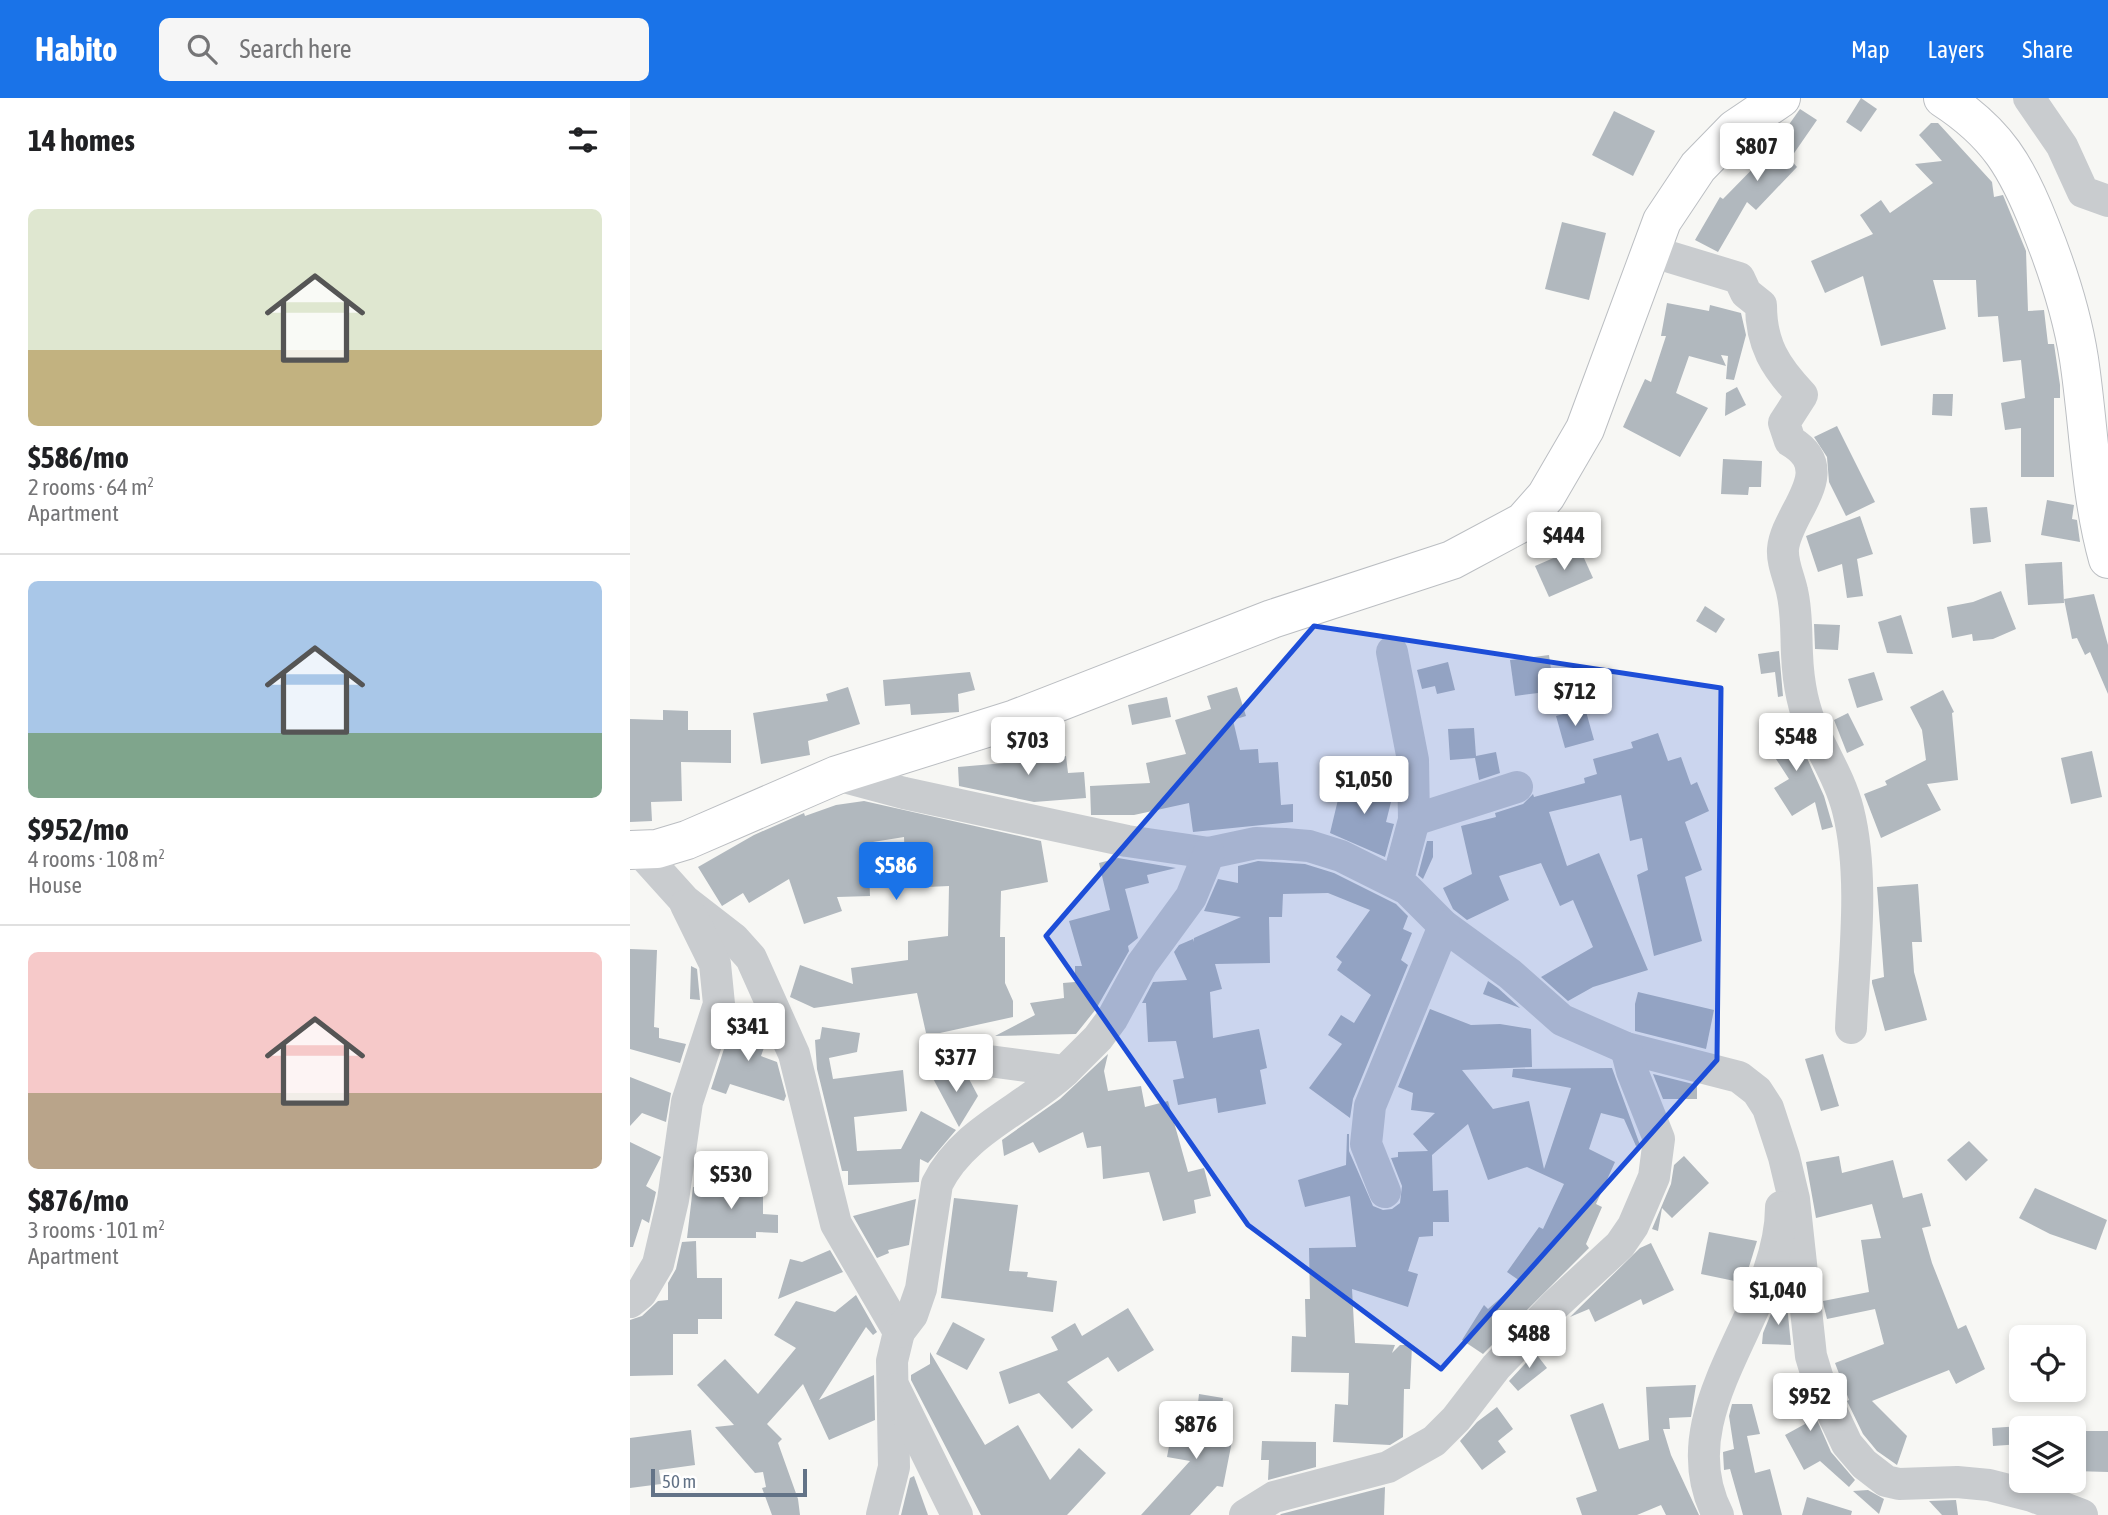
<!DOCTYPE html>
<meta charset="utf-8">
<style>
body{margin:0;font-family:"Asap Condensed",sans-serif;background:#f6f6f6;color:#202124;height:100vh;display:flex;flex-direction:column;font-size:26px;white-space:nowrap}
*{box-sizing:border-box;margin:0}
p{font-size:23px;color:#757577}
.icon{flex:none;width:38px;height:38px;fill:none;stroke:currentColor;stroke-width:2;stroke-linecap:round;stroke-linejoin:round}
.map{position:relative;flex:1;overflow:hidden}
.side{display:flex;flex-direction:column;background:#fff;width:630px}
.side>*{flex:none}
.controls{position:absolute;left:1379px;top:1227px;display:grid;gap:14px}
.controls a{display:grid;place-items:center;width:77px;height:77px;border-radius:10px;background:#fff;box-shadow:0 4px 10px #0003;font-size:35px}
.scale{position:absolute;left:21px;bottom:18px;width:156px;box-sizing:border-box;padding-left:7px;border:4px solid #637387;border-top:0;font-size:19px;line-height:24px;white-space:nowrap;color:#637387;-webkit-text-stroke:5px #fff;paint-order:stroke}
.price{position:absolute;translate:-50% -60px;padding:0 16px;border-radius:7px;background:#fff;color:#222;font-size:23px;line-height:46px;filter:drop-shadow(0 2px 4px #0008)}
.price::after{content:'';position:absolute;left:50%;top:42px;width:21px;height:16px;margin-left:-10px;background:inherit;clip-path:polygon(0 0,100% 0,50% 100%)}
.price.current{background:#1a73e8;color:#fff}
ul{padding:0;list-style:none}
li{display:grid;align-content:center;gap:14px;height:371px;padding:0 28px}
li+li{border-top:2px solid #e0e0e0}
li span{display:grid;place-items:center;height:217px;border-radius:10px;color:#555}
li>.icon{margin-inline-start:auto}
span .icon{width:126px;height:126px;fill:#fffc;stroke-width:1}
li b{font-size:30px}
h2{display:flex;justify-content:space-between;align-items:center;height:84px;padding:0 28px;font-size:30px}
header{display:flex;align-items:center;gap:42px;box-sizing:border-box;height:98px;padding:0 35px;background:#1a73e8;color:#fff}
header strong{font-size:33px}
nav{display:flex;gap:38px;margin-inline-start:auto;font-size:24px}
.search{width:490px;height:63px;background:#f6f6f6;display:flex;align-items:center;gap:18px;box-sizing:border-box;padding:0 24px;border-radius:10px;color:#757577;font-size:26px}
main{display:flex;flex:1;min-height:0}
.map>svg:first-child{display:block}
.building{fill:#b1b8be}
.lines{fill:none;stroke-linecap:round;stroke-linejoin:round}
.major-casing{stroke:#bbbec2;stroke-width:40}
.minor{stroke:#c9cccf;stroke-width:32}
.major{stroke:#fff;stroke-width:38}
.marked{fill:#1d4ed8;fill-opacity:0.2;stroke:#1d4ed8;stroke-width:5;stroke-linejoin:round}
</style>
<header>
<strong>Habito</strong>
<div class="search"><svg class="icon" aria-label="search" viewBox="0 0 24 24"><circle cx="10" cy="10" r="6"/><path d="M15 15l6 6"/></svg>Search here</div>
<nav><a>Map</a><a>Layers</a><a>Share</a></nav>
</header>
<main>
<section class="side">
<h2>14 homes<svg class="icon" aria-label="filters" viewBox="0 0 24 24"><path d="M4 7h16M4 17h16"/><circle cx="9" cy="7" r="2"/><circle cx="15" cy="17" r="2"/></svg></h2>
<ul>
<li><span style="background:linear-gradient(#dfe7d0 65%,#c2b280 0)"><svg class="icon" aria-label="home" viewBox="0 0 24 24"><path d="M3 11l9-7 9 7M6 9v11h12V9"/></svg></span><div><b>$586/mo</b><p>2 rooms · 64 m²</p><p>Apartment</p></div></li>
<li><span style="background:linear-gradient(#a9c7e8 70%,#7fa58c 0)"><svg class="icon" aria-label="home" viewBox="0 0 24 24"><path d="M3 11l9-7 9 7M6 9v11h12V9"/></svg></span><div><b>$952/mo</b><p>4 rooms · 108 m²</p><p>House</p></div></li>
<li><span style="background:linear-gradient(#f6c9c9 65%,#b9a48a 0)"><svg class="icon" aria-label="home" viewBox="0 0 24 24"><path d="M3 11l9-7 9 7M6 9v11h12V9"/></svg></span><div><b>$876/mo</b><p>3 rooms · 101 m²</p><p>Apartment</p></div></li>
</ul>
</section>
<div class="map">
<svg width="1478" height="1417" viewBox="0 0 1478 1417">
<rect width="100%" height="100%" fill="#f7f7f4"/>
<g class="building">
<polygon points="1231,0 1247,11 1231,34 1216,24"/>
<polygon points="1170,11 1187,22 1160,61 1167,69 1126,112 1117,104 1088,154 1065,142 1090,99 1093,101 1141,52"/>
<polygon points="984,13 1025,33 1003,78 962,57"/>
<polygon points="1301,25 1308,25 1362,84 1364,99 1373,97 1396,153 1398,213 1414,212 1418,246 1424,246 1430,287 1430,300 1424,300 1424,379 1391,379 1391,330 1375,332 1371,305 1395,300 1391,262 1373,264 1368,218 1348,219 1346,182 1303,182 1316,231 1251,248 1233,178 1195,195 1181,163 1243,136 1230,117 1251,102 1260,115 1303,85 1285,66 1312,63 1289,37"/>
<polygon points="932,124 976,135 959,202 915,191"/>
<polygon points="1037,205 1079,213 1080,207 1111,215 1116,237 1104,282 1096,281 1098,258 1091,257 1096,268 1059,258 1046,295 1078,310 1050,359 993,329 1015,281 1021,284 1036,238 1031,238"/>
<polygon points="1107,289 1116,307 1095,318 1096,295"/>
<polygon points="1303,296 1323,296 1322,318 1302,317"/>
<polygon points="1207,328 1245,404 1216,418 1199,384 1197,359 1184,339"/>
<polygon points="1093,361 1132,363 1131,389 1119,389 1118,397 1091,396"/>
<polygon points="1417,402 1444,407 1442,421 1447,422 1450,444 1411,437"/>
<polygon points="1357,409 1361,444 1343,446 1340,410"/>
<polygon points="1230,418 1243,456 1227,461 1233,498 1217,500 1212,466 1188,474 1176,438"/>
<polygon points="949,449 963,480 919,499 905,468"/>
<polygon points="1432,464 1434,505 1398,507 1395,466"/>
<polygon points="1371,493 1386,531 1363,541 1343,543 1342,536 1322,540 1317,509 1343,504"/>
<polygon points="1464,496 1478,547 1478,596 1460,554 1455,557 1447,540 1442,541 1434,501"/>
<polygon points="1075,508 1095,521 1086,535 1066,523"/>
<polygon points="1271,517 1283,556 1257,555 1248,524"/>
<polygon points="1184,526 1210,527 1208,552 1185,551"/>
<polygon points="1149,553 1153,598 1148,599 1145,574 1131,576 1128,556"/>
<polygon points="919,557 924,593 885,598 880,562"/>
<polygon points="818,564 825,592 807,596 805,588 792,591 787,572"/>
<polygon points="340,574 345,592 328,596 329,614 281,617 280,606 255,608 253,582"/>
<polygon points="1244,574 1253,602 1227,610 1218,581"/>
<polygon points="218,589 230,626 178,643 180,657 131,666 123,615 198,603 196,596"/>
<polygon points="607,589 616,618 603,622 610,652 628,651 629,665 648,664 651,707 663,706 663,724 563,734 559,705 504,717 461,717 460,688 520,685 516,665 556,656 545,622 581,611 577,598"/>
<polygon points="1313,592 1324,614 1322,615 1328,682 1297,686 1311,712 1251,740 1234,696 1257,687 1255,683 1296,662 1292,632 1280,609"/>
<polygon points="537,599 541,619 502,627 498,607"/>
<polygon points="955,610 964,642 935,650 926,618"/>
<polygon points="33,612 58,613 58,632 101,632 101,665 51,664 52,703 21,704 22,723 0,724 0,621 33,622"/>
<polygon points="1218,615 1234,647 1217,655 1204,622"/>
<polygon points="1159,620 1194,698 1203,729 1192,732 1185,704 1162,718 1144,690 1159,681 1131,638"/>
<polygon points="844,630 846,658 866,654 870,675 849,682 845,660 820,662 818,631"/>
<polygon points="1028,635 1038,663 1051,659 1061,687 1067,684 1079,713 1055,724 1072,772 1055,779 1072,843 1024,858 1007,777 1018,772 1012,740 1000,743 991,697 919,714 937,768 969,755 1018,872 963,889 938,903 911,879 963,849 943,802 930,808 911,765 869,778 879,802 837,822 823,811 813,790 842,776 831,728 866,719 865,715 893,706 903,696 904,699 955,685 954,680 967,676 963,661 1003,650 1001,644"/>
<polygon points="429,647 430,659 436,658 438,675 454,674 456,700 404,704 329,688 328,669 386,664 384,650"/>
<polygon points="1462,653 1472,699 1441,706 1431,660"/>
<polygon points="712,685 738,685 764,692 756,724 764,726 755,759 700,735"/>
<polygon points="234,703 411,743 418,784 371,793 370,839 375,839 375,885 383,903 383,919 310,935 296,935 287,895 184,910 160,899 170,867 223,886 221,870 278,862 278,843 318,838 319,788 276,790 274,739 243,744 244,769 239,770 240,798 207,799 212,813 174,826 159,781 119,805 113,795 92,808 68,769 124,737 174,715 175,718 206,707"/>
<polygon points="797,743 803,743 803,759 793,781 788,777"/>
<polygon points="488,760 546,770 517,777 519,785 495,791 508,840 498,848 499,853 466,911 446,936 365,938 405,917 400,905 434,900 433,885 445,884 445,868 452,868 439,823 480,812 469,765"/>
<polygon points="628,763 675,766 704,775 766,806 778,818 773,831 782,835 771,862 778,867 723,1001 720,1020 679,990 712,946 698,937 711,917 724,925 741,897 707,872 712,864 706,859 740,812 698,795 653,796 652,819 639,819 640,865 585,866 592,891 580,894 583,940 629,931 637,970 630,972 636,1006 588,1015 586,1000 548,1007 543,982 554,980 546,943 518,944 516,905 512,905 523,884 557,882 544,854 549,847 563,841 563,844 564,840 611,819 574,813 588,781 608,785 608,768"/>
<polygon points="1288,786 1292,844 1282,844 1284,874 1297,922 1255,933 1242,885 1242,882 1254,879 1247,789"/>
<polygon points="0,851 27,852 24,929 29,930 29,940 56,946 50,965 0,951"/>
<polygon points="61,868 67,871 70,902 60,901"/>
<polygon points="858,883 868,890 890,910 853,896"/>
<polygon points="1008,894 1084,912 1076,951 1005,933 1005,906"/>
<polygon points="800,911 841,927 870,926 901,931 902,969 832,972 863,1011 899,1003 914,1071 941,990 882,979 883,971 982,970 1010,1047 1006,1048 994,1021 971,1015 959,1051 985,1064 966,1106 972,1109 956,1146 959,1150 853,1256 832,1242 854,1207 858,1211 890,1183 877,1174 909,1129 913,1131 934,1086 897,1069 858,1082 838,1026 802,1057 803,1093 818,1092 819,1124 803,1124 803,1138 789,1139 778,1173 788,1176 778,1209 722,1191 725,1245 765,1247 762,1255 770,1247 782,1247 780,1291 774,1291 773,1339 760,1347 703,1344 705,1306 718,1307 719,1275 661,1274 662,1238 676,1239 675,1201 680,1201 679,1150 726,1149 720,1098 675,1109 668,1082 716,1067 717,1036 719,1036 719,1053 743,1108 753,1112 762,1111 770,1105 772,1088 761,1060 768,1059 768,1054 798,1053 783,1036 805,1015 781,1012 783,995 768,989"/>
<polygon points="104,920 132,930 137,941 131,958 147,964 156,998 154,1003 100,986 96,996 81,991"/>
<polygon points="192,929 230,935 227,954 199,960 203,981 273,972 277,1013 224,1019 227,1053 271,1051 291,1013 326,1032 298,1065 290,1061 289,1084 218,1087 218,1073 212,1073 187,971 185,942 190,941"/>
<polygon points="478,956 474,973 478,993 511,988 515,1009 538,1003 558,1074 574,1070 581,1098 564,1102 566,1115 533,1123 519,1074 473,1081 471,1048 457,1050 453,1034 409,1055 403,1044 374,1058 372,1042 430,1001"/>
<polygon points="1193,956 1209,1008 1191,1013 1175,961"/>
<polygon points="299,973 338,979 348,998 329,1029"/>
<polygon points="1023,976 1067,987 1067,1001 1033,1001"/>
<polygon points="0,979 41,995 36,1024 12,1015 0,1028"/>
<polygon points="1339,1043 1358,1062 1336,1083 1317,1062"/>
<polygon points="0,1044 31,1059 16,1088 26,1094 19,1125 12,1121 3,1149 0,1149"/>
<polygon points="1054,1058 1079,1085 1042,1120 1032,1110 1028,1133 1022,1131 1041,1086 1044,1067"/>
<polygon points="1209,1058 1212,1075 1263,1062 1273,1100 1292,1095 1301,1128 1292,1130 1302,1165 1328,1231 1336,1227 1355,1271 1326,1286 1319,1272 1242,1303 1277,1338 1267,1367 1247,1353 1233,1336 1217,1303 1219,1302 1205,1265 1254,1246 1245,1211 1197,1221 1194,1209 1193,1203 1239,1194 1231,1142 1251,1140 1242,1106 1186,1120 1176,1064"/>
<polygon points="110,1077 133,1077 133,1116 148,1117 148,1135 126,1134 126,1140 57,1140 63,1089 110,1089"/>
<polygon points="1405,1090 1477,1122 1466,1152 1420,1136 1389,1120"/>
<polygon points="324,1100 388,1107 379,1173 398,1174 397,1179 427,1183 423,1214 311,1200"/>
<polygon points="286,1101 279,1147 258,1152 259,1155 247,1160 223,1118"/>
<polygon points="1079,1134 1127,1143 1114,1185 1071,1176"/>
<polygon points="66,1143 67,1180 92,1180 92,1221 68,1221 68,1236 43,1236 43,1277 0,1278 0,1222 12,1218 28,1203 38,1202 38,1185 46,1171 52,1144"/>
<polygon points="1021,1145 1044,1192 1013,1207 1011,1201 965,1224 959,1211 940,1219 1010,1150"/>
<polygon points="200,1152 213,1174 148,1201 160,1161 172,1164"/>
<polygon points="226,1197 247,1234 243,1237 236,1229 189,1302 244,1277 245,1322 199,1342 173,1286 137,1326 152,1341 148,1345 168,1401 170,1417 142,1417 132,1390 136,1389 133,1374 125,1375 85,1329 104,1327 67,1287 95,1261 128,1296 166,1250 144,1237 166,1203 205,1214"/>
<polygon points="1145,1206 1157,1207 1161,1247 1132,1246 1133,1235"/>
<polygon points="498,1210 524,1252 488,1274 478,1259 437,1284 463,1312 442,1331 409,1295 379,1306 369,1274 428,1252 421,1239 445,1225 452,1238"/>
<polygon points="323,1224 355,1241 337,1272 306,1256"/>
<polygon points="931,1227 907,1257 917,1270 888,1293 879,1283"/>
<polygon points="300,1254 355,1347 388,1327 420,1382 449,1350 476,1375 437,1417 351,1417 281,1282 281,1277 300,1266"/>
<polygon points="1167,1276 1201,1354 1225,1382 1219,1389 1190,1363 1174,1372 1155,1337 1175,1326 1162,1297 1151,1301 1146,1286"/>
<polygon points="1066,1287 1061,1319 1039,1320 1040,1331 1033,1331 1041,1357 1069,1417 1036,1417 1031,1407 1007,1417 952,1417 946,1400 967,1393 940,1317 973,1305 989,1351 1019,1342 1016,1289"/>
<polygon points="569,1296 593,1300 589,1335 603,1338 593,1389 587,1388 560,1417 511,1417 560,1363 537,1359 543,1327 565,1331"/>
<polygon points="1102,1306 1122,1306 1130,1336 1117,1338 1125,1375 1140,1371 1152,1417 1113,1417 1100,1371 1094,1372 1093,1354 1104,1351 1099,1318"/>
<polygon points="867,1309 883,1331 868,1343 876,1354 852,1372 830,1343 847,1324"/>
<polygon points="1391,1328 1391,1346 1363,1348 1362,1330"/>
<polygon points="61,1332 65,1367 29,1372 31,1386 0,1390 0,1340"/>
<polygon points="1444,1333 1478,1333 1478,1374 1444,1373"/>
<polygon points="632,1343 686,1344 686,1369 638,1382 639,1362 631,1362"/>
<polygon points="284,1378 298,1417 271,1417 280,1380"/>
<polygon points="755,1389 754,1417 650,1417 651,1416"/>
<polygon points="1238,1392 1254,1401 1249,1416 1223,1393"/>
<polygon points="1177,1399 1222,1413 1221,1417 1172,1417"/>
<polygon points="1326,1402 1328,1417 1312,1417 1299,1403"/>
</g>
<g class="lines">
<g class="major-casing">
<g id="major">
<path d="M1313,0C1367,35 1387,69 1410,128C1427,170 1442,216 1449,261C1459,327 1460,397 1478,461"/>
<polyline points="0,752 27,751 57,742 207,677 385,621 642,521 822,462 893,424 916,398 955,331 1032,123 1068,69 1105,31 1151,0"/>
</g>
</g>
<g class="minor">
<polyline points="1399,0 1432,48 1453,94 1478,103"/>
<path d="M1020,153L1109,180L1116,195L1131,207C1131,246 1145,269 1172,297L1154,325L1160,343C1211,373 1156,414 1153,451C1152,465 1159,479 1162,493C1167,514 1166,535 1167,556C1168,582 1173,611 1184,634C1196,660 1211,684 1218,712C1235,779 1224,862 1221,930"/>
<polyline points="762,554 783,662 784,722 767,785"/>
<polyline points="207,677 274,695 497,743 579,755 626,745 655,746 679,748 711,758 777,791 814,828 880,876 932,922 996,950 1109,979 1127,993 1138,1010 1154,1059 1164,1101 1181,1258 1191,1291 1217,1346 1234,1366 1256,1383 1269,1386 1327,1384 1359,1387 1402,1398 1452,1417"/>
<polyline points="784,722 887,689"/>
<polyline points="9,752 55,803 104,841 121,860 164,956 206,1126 269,1234 262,1263 264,1369 252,1417"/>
<polyline points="306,956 435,973 468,940 482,921 512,866 561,799 579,755"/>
<polyline points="755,1094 736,1046 740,1008 814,828"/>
<polyline points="0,1204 11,1195 28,1166 43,1102 57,1004 89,906 85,866 56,807"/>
<path d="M269,1234L282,1217L291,1191L307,1086C333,1033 393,1012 435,973"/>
<polyline points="265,1291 327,1417"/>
<polyline points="615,1417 644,1399 758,1369 804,1343 826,1321 866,1269 925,1207 990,1147 1003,1128 1024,1079 1029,1041 1002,973 996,950"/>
<path d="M1088,1417C1034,1312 1151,1215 1151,1109"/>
</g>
<use href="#major" class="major"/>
</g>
<path class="marked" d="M684,528L1091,590L1087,962L811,1271L618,1127L416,838Z"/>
</svg>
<div class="controls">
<a><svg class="icon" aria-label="locate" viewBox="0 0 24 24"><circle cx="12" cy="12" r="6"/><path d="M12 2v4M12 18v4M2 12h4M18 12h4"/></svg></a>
<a><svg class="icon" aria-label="layers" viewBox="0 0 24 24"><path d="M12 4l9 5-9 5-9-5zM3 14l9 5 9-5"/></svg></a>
</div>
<div class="scale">50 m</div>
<b class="price" style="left:1127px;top:85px">$807</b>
<b class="price" style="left:934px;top:474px">$444</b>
<b class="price" style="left:945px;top:630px">$712</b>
<b class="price" style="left:1166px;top:675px">$548</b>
<b class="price" style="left:398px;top:679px">$703</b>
<b class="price" style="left:734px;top:718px">$1,050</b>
<b class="price current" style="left:266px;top:804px">$586</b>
<b class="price" style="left:118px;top:965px">$341</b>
<b class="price" style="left:326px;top:996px">$377</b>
<b class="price" style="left:101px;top:1113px">$530</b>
<b class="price" style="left:1148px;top:1229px">$1,040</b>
<b class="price" style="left:899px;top:1272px">$488</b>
<b class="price" style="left:1180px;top:1335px">$952</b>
<b class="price" style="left:566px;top:1363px">$876</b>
</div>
</main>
